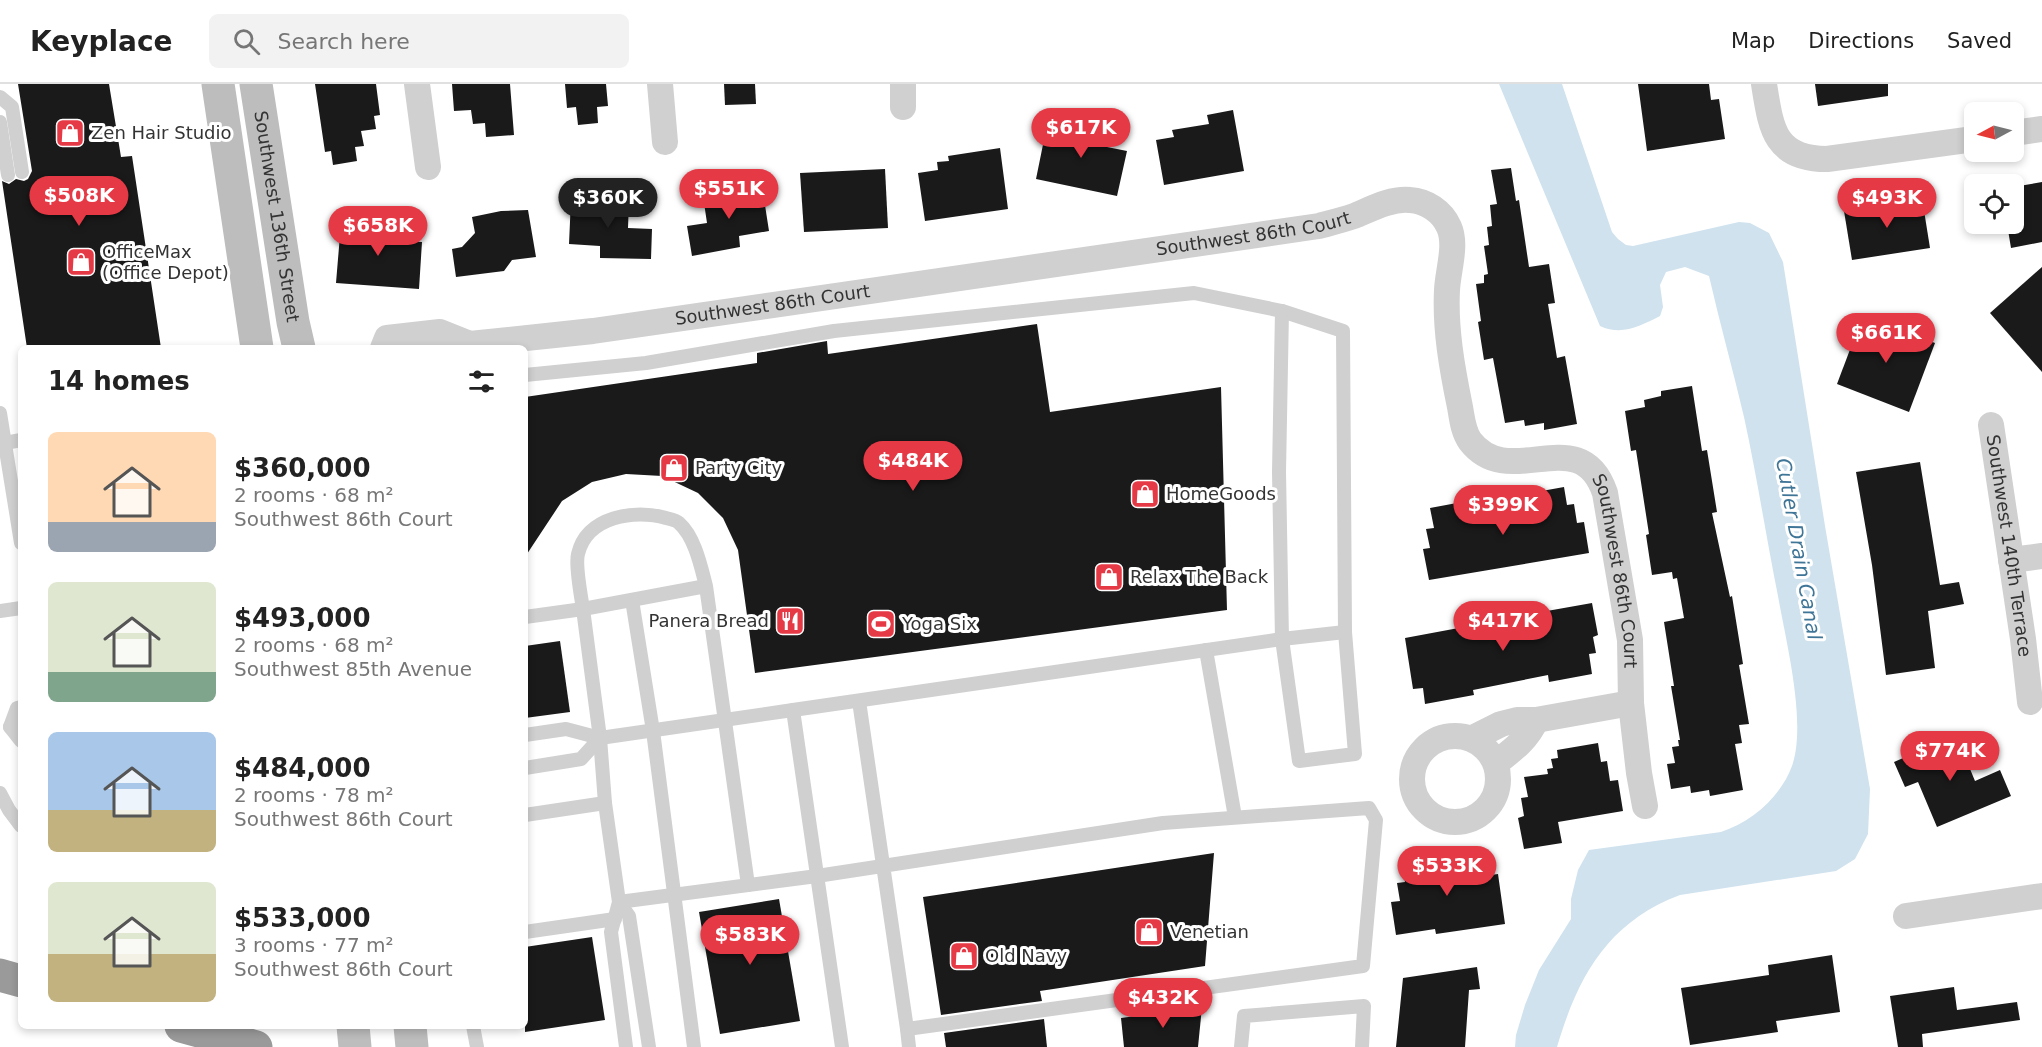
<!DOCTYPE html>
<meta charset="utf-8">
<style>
body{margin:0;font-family:"DejaVu Sans",sans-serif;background:#f2f2f2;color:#222;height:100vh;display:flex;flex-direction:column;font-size:22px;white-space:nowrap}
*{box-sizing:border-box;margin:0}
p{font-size:20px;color:#767676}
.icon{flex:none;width:33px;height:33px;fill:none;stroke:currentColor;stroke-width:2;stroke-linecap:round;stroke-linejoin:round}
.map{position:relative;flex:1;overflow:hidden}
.sheet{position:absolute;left:18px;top:261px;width:510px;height:684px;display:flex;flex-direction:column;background:#fff;border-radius:9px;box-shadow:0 3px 9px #0003}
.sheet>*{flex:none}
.needle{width:39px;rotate:263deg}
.buttons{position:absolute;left:1964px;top:18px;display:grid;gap:12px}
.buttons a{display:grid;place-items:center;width:60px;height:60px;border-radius:9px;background:#fff;box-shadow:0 3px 9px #0003;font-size:30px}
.price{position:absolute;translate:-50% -51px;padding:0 14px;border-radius:21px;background:#e63946;color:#fff;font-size:20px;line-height:39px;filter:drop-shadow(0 2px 3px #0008)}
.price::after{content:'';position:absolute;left:50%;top:36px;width:18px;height:14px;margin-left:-9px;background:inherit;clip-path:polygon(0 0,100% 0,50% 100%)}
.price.selected{background:#222;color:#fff}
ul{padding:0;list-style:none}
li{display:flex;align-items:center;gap:18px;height:150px;padding:0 30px}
li span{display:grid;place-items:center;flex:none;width:168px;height:120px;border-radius:9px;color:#555}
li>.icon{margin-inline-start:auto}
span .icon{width:72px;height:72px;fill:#fffc;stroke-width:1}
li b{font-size:26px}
h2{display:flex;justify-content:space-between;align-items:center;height:72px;padding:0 30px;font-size:26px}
header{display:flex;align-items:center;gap:36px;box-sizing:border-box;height:84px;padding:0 30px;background:#fff;border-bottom:2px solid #e0e0e0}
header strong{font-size:28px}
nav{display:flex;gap:33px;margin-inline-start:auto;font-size:21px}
.search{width:420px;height:54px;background:#f2f2f2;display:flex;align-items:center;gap:15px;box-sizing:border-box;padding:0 21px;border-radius:9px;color:#767676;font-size:22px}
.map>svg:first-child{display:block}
.water{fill:#cfe2ee}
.building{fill:#1a1a1a}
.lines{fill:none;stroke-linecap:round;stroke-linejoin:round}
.lane{stroke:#d0d0d0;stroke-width:14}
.street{stroke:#d0d0d0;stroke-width:26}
.secondary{stroke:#bdbdbd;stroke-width:33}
.highway{stroke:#9a9a9a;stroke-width:33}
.labels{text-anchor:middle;stroke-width:6;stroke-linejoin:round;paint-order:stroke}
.poi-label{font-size:18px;fill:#333;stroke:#fff;text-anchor:start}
.street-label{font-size:18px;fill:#333;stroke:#fff}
.water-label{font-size:20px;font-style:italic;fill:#3f7597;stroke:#fff}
</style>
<header>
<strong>Keyplace</strong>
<div class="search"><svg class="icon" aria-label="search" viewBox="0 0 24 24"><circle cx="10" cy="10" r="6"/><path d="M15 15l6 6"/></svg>Search here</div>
<nav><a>Map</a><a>Directions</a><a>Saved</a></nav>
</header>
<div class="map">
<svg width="2042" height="963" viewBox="0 0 2042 963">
<rect width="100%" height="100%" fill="#fff"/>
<path class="water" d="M1499,0H1562L1612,148L1618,155L1626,161L1633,162L1739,138L1750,139L1769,149L1783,178L1825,442L1870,705L1868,750L1855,775L1836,787L1680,811C1608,838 1578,892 1557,963H1515L1516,951L1525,921L1539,886L1571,835V815L1578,786L1589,766L1721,748C1751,738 1780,714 1792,682C1807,639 1786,558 1778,512C1766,452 1757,393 1744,333C1733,286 1720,240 1709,192L1685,183L1666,188L1660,201L1663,223L1660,232C1640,242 1622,252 1600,242Z"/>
<g class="building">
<polygon points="18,0 109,0 121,73 132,72 161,264 27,264 2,97 9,100 16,95 24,97 28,95 32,87"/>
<polygon points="315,0 376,0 380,31 374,32 376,45 361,47 364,62 355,63 357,77 333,81 331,67 325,68"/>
<polygon points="452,0 510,0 514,51 486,53 485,39 473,40 471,26 454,27"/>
<polygon points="565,0 606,0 608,22 597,23 598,39 578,41 576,23 567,24"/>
<polygon points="724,0 755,0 756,20 725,21"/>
<polygon points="1638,0 1709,0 1711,16 1719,15 1725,55 1647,67"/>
<polygon points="1815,0 1888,0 1888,12 1818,22"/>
<polygon points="1233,26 1244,87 1164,101 1156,56 1174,53 1172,46 1209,40 1207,31"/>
<polygon points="1048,36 1110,49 1107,63 1127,67 1117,112 1036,95"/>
<polygon points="1000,64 1008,125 925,137 918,89 938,86 937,78 949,77 948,72"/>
<polygon points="1511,84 1516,117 1519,116 1529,183 1549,180 1555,219 1548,220 1557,274 1565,272 1577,340 1544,346 1544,339 1525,342 1524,336 1505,339 1493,274 1484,276 1478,238 1481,237 1476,200 1484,199 1484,191 1488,190 1484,162 1489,161 1487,143 1492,142 1490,121 1497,120 1491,86"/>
<polygon points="885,85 888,144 804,148 800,89"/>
<polygon points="2042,98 2042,158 2011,164 2007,140 2013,140 2013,103"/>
<polygon points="762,102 769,147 739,152 740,163 692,172 687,142 707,139 703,112"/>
<polygon points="1922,114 1930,164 1852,176 1844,127"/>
<polygon points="571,115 629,117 628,144 652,145 651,175 600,174 600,162 569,160"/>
<polygon points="528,126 536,173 512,176 504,187 456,193 452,165 462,163 475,149 472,133 501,127"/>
<polygon points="341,139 403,144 402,157 422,158 419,205 336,199"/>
<polygon points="2042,183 2042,288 1990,229"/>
<polygon points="1863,231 1935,259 1909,328 1837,300"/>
<polygon points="1037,240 1050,328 1221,303 1227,526 755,589 738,466 723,434 698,409 662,392 626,390 592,398 562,417 525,473 525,313 757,279 757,269 827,257 828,270"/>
<polygon points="1692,302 1702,367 1707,366 1717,428 1712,429 1730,513 1732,512 1743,580 1739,581 1749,640 1739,641 1742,659 1735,660 1743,706 1710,712 1709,706 1691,709 1690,702 1671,705 1667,680 1675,679 1672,663 1679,662 1678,656 1680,656 1671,602 1674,602 1664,538 1684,534 1677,494 1673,495 1672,488 1652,491 1646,451 1649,450 1636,366 1631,367 1625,327 1645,323 1644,316 1661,312 1661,307"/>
<polygon points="1920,378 1940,501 1959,498 1964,520 1928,527 1935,584 1886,591 1872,481 1856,388"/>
<polygon points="1564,403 1567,421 1574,420 1577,439 1584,438 1589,469 1429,496 1423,465 1430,464 1426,445 1434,444 1430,424 1473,416 1475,426 1479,425 1480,434 1520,427 1519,418 1525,416 1525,410"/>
<polygon points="1592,519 1598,551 1593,553 1596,569 1589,570 1592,590 1549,598 1548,591 1473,606 1474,611 1425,620 1423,604 1413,605 1405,554 1464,543 1463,537 1529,526 1530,530"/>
<polygon points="560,557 570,628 525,634 525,562"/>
<polygon points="1956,651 1975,697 2000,686 2011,712 1937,743 1918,698 1905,703 1894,678"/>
<polygon points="1598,659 1601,678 1607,677 1610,697 1618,696 1623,727 1558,738 1562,759 1524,765 1518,734 1524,732 1521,714 1528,713 1524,693 1548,690 1547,685 1553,684 1551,675 1558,674 1557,666"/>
<polygon points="1214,769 1205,882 1040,907 1042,917 941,931 923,813"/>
<polygon points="1481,772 1484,792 1498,790 1505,840 1436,850 1435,845 1396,851 1391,818 1400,817 1397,799 1405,798 1402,778 1428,775 1429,780"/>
<polygon points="779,815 800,937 720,950 699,828"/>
<polygon points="592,853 605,936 525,948 525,863"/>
<polygon points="1832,871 1840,928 1776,937 1778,948 1690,961 1681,904 1769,891 1768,881"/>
<polygon points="1477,883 1480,905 1469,906 1465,963 1396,963 1403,894"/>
<polygon points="1954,903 1957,926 2017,918 2020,936 1922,950 1923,963 1898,963 1890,912"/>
<polygon points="1202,923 1198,963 1124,963 1121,934"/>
<polygon points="1044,935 1047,963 946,963 944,949"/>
</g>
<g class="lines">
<g class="lane">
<polyline points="0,13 12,23 22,88"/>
<polyline points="0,38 8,91"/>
<polygon points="1282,227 1343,247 1345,548 1355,670 1299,677 1282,555 1279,388"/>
<polyline points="525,291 646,279 834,247 1194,209 1282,227"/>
<polyline points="0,329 21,459"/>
<polyline points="5,359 21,356"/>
<path d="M706,502C701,483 695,453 679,439C676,436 670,435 666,434C635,425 587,432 578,470C575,481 581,512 583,525L706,502L748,801"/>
<polyline points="632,516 653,647 694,963"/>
<polyline points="0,527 21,524"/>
<polyline points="525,533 583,525 600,654 605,719 619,818 611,848 626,963"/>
<polyline points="1206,566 1235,733"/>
<polyline points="793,626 1282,555 1345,548"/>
<polyline points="10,643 17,624 21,623"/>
<polyline points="10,643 21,657"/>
<polyline points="525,651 566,645 600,654 793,626 842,963"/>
<polyline points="525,684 581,675 600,654"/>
<polyline points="0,709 9,726 21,742"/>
<polyline points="525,731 605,719"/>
<polyline points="619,818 817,792 1163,739 1369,724 1376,736 1363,882 907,945 859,617"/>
<polyline points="619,818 629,832 649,963"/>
<polyline points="525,848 615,835"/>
<polyline points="473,942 477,963"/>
<polyline points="907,945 909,963"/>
<polyline points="1241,963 1244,932 1364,922 1362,963"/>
</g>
<g class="street">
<polyline points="417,0 428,83"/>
<polyline points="660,0 665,58"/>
<polyline points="903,0 903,23"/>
<path d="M1764,0C1771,44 1774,75 1827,75L1974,55"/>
<polyline points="2013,49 2042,45"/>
<polyline points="383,264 387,254 440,248 470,260"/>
<path id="s1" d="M462,264L470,260L593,247L1319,142C1330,139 1342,136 1354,132C1371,125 1391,114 1410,116C1426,117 1442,127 1449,143C1457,161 1448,186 1447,206C1445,245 1452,284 1460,323C1462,334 1463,347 1470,357C1510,409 1580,335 1605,409L1630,556L1631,619L1639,689L1645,722"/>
<path id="s2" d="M1991,341L2023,555L2030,618"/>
<polyline points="2011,476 2042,472"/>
<circle cx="1455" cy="695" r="43"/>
<polyline points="1473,654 1501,640 1517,636 1536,636 1631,619"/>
<path d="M1496,679C1513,666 1528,655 1536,636"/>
<polyline points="1906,832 2042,812"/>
</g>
<g class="secondary">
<polyline points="218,0 257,264"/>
<path id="s3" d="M256,0L293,238L299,264"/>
<polyline points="353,942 355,963"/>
<polyline points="410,942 412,963"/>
</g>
<g class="highway">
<polyline points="0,891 21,897"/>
<polyline points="181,942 256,963"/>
</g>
</g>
<defs>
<g id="shop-square" transform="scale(1.5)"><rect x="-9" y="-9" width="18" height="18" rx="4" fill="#e63946" stroke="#fff"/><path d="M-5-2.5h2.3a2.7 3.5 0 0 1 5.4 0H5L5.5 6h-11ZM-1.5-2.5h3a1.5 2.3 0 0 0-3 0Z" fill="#fff"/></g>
<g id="restaurant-square" transform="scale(1.5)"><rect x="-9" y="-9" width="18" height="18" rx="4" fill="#e63946" stroke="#fff"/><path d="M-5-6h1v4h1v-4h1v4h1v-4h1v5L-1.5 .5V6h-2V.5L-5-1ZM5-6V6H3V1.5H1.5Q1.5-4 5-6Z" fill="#fff"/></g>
<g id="stadium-square" transform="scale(1.5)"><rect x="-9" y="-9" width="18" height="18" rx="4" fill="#e63946" stroke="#fff"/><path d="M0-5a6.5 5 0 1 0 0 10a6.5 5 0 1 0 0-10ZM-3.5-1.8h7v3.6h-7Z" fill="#fff"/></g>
</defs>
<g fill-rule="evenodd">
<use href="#shop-square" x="70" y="49"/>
<use href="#shop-square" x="81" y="178"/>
<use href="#shop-square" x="674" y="384"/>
<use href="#shop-square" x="1145" y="410"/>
<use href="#shop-square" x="1109" y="493"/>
<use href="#restaurant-square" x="790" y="537"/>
<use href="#stadium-square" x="881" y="540"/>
<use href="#shop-square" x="1149" y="848"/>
<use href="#shop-square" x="964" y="872"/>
</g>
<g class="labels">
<g class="poi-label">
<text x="91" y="55">Zen Hair Studio</text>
<text x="102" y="174">OfficeMax<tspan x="102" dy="21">(Office Depot)</tspan></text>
<text x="695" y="390">Party City</text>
<text x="1166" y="416">HomeGoods</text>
<text x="1130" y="499">Relax The Back</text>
<text x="769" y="543" text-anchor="end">Panera Bread</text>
<text x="902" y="546">Yoga Six</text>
<text x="1170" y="854">Venetian</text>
<text x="985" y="878">Old Navy</text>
</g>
<g class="street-label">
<text dy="6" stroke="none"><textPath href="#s3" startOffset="134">Southwest 136th Street</textPath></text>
<text dy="6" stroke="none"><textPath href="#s1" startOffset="800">Southwest 86th Court</textPath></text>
<text dy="6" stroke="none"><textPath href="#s1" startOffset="314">Southwest 86th Court</textPath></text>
<text dy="6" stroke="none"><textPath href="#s2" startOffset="122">Southwest 140th Terrace</textPath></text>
<text dy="6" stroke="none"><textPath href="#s1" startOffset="1466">Southwest 86th Court</textPath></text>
</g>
<g class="water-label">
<text transform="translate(1799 465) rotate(80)" y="7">Cutler Drain Canal</text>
</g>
</g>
</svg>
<div class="buttons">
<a><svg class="needle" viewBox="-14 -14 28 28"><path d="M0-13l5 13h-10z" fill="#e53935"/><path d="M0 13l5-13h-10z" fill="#767676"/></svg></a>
<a><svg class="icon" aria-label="locate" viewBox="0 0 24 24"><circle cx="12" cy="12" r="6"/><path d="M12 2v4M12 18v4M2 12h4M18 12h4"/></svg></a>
</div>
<b class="price" style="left:1081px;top:75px">$617K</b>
<b class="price" style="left:729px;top:136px">$551K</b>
<b class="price" style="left:79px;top:143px">$508K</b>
<b class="price selected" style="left:608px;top:145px">$360K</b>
<b class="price" style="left:1887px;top:145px">$493K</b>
<b class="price" style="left:378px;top:173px">$658K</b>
<b class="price" style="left:1886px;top:280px">$661K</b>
<b class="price" style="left:913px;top:408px">$484K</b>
<b class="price" style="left:1503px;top:452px">$399K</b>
<b class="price" style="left:1503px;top:568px">$417K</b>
<b class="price" style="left:1950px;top:698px">$774K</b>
<b class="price" style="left:1447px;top:813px">$533K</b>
<b class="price" style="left:750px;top:882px">$583K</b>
<b class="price" style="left:1163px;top:945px">$432K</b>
<section class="sheet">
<h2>14 homes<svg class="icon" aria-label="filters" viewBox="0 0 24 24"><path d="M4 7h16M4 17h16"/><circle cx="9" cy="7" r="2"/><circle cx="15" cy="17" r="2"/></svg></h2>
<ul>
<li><span style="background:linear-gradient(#ffd9b3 75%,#9aa5b1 0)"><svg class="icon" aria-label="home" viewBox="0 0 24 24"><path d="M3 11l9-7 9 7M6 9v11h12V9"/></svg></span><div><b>$360,000</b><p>2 rooms · 68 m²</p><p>Southwest 86th Court</p></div></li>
<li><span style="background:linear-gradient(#dfe7d0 75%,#7fa58c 0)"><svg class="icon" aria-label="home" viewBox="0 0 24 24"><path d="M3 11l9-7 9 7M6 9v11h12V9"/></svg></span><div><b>$493,000</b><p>2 rooms · 68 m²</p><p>Southwest 85th Avenue</p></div></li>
<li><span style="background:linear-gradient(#a9c7e8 65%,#c2b280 0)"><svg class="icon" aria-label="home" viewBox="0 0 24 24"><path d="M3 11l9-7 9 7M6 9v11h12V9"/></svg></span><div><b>$484,000</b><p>2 rooms · 78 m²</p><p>Southwest 86th Court</p></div></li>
<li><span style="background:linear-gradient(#dfe7d0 60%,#c2b280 0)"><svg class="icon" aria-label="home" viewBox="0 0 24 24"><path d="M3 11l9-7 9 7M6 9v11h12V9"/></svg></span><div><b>$533,000</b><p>3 rooms · 77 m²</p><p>Southwest 86th Court</p></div></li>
</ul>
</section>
</div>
